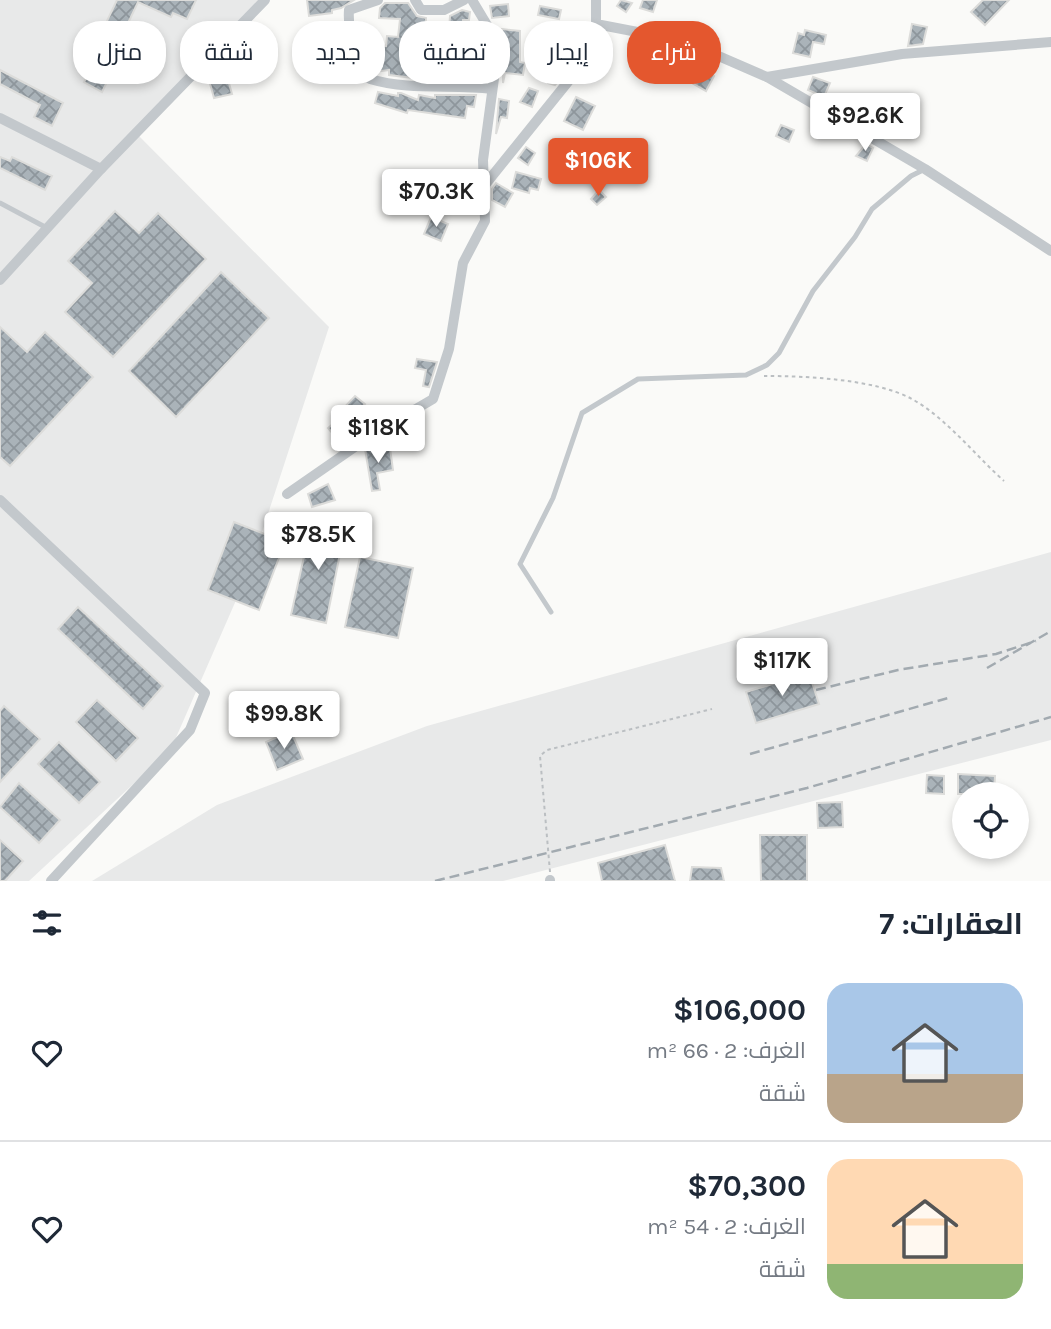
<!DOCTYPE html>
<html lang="ar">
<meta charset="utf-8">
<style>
body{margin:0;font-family:Karla,Cairo,sans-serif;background:#f2f2f3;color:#1f2937;direction:rtl;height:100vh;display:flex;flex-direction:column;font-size:26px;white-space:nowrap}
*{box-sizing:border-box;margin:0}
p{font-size:23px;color:#747a83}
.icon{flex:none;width:38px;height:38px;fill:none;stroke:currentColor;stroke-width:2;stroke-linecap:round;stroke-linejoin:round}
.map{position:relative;height:881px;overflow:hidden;direction:ltr}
.panel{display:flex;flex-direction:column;background:#fff;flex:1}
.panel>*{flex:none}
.guide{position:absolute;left:21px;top:21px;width:700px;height:63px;direction:rtl;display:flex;gap:14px}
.buttons{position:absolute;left:952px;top:782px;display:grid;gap:14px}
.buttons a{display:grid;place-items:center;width:77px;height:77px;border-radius:50%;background:#fff;box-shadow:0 4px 10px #0003;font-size:35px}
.price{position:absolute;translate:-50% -60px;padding:0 16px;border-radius:7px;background:#fff;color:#222;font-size:23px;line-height:46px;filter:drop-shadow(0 2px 4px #0008)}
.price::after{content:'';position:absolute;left:50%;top:42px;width:21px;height:16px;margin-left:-10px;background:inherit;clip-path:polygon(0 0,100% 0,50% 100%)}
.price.on{background:#e4572e;color:#fff}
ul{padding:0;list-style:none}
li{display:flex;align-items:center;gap:21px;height:175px;padding:0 28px}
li+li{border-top:2px solid #e0e1e3}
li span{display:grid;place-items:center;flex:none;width:196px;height:140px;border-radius:21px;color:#555}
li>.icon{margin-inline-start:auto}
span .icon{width:84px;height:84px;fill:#fffc;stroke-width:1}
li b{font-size:30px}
h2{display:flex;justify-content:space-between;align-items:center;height:84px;padding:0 28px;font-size:30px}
.tag{padding:0 24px;border-radius:28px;background:#fff;box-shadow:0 4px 10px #0003;font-size:24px;line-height:63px}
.tag.on{background:#e4572e;color:#fff}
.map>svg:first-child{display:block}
.built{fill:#e8e9e9}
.building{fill:url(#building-cross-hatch);stroke:#dcdcda;stroke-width:2}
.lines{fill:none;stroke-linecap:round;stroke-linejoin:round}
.path{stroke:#bbbfc2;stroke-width:2;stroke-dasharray:3.5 3.5;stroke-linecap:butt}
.service{stroke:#c3c8cc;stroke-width:5}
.minor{stroke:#c3c8cc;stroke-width:10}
.rail{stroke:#a2aab0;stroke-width:2.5;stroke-dasharray:10 5;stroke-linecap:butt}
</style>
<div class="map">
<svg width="1051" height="881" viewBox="0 0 1051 881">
<defs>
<pattern id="building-cross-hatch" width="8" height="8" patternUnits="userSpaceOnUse" patternTransform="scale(1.75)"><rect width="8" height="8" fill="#aab3b9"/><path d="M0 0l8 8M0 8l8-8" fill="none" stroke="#8e969c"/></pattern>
</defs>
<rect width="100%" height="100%" fill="#fafaf8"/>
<g class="built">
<polygon points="0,0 262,0 134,131 329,327 251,566 171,749 29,881 0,881"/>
<polygon points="1051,552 1051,740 503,881 92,881 217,805 427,726"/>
</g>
<g class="building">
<polygon points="117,0 196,0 187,19 173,13 171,17 138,2 113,55 95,46"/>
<polygon points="307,0 354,0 341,8 332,10 332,13 309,16"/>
<polygon points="621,0 632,3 626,12 617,6"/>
<polygon points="643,0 657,0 653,12 640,8"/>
<polygon points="983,0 1009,0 985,25 971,12"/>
<polygon points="385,3 408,3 417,16 426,18 425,34 438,35 437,50 445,50 444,71 449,71 448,79 436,79 437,63 414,62 414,78 389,75 389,70 375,72 371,64 379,60 381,45 386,46 387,36 398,37 400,19 379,18 380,8"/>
<polygon points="508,4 509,16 492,18 490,6"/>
<polygon points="540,6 561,10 559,19 538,15"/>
<polygon points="462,10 470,12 469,20 463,20 463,32 449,31 450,16"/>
<polygon points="912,24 927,27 923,44 908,46"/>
<polygon points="467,28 476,28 475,37 484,37 485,80 468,79 469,60 465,60"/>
<polygon points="502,29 520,31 520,62 525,63 523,75 505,73 503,83"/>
<polygon points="805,30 826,35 824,44 813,42 810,57 793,53 798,33 804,35"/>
<polygon points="543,34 557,34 557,53 571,53 564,74 555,85 548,83 555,61 535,59 536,48 543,49"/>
<polygon points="697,61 714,76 706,91 687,80"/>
<polygon points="0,70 63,103 52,126 34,117 40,105 0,84"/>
<polygon points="90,70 108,80 102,92 84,82"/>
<polygon points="227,76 232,94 214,98 209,80"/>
<polygon points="813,77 830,83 824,97 808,90"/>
<polygon points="529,88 538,91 532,107 520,102"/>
<polygon points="378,92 398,96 398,93 401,93 418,100 419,95 435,98 435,95 476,95 474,107 467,106 465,118 408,110 407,113 375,103"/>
<polygon points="576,97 595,106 583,130 564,121"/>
<polygon points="499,99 509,101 507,118 501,117 496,134"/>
<polygon points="781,125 794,130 789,142 776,136"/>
<polygon points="866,144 873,148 867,161 856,156"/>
<polygon points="526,147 535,153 528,165 518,158"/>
<polygon points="0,157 10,161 12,157 52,176 45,190 0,168"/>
<polygon points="516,172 541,179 538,190 530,188 529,193 512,188"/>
<polygon points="496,183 513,193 505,207 492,200 492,189"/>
<polygon points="599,190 606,197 597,205 591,199"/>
<polygon points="115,211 139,233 158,213 206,259 113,357 65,312 92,283 68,261"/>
<polygon points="431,217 448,224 441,241 424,234"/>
<polygon points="221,272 269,318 176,417 129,371"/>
<polygon points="0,327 27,352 45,332 93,377 10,466 0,457"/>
<polygon points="417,359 437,362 429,387 423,386 426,370 415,368"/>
<polygon points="355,396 365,404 344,426 348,437 341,443 328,428 342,416 340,412"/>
<polygon points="372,445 373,451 390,448 393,470 377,473 380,490 372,491 365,449"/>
<polygon points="328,484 335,500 312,507 308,494"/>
<polygon points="333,521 346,524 326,623 291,615 307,543 299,542 302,529 318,532 318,527 331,529"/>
<polygon points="234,522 285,542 259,610 208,590"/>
<polygon points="360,557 413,568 398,638 345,627"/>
<polygon points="78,607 163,686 143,709 58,629"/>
<polygon points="809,673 819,704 756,723 746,692"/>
<polygon points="97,700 138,738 116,761 76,722"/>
<polygon points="4,706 40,739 0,782 0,711"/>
<polygon points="291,731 303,759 277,770 266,742"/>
<polygon points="59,742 100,782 79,803 38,764"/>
<polygon points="958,774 995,776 994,794 958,794"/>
<polygon points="927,775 944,776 944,794 926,793"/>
<polygon points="19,783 60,820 39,843 0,807"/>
<polygon points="842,802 843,827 818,828 817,803"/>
<polygon points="760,835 807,835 807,881 761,881"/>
<polygon points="0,840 23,861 5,881 0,881"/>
<polygon points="665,845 675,881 602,881 598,863"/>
<polygon points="692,867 721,868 724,881 690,881"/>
</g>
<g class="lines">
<g class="path">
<path d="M764,376C805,376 875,379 912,399C946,418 975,455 1004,481"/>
<polyline points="550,872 540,756 547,750 712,709"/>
</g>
<g class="service">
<polyline points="0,203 47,228"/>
<polyline points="551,612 520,564 553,498 582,413 638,379 746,375 767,365 779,353 813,291 855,237 872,209 911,176 925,169"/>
</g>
<g class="minor">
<path d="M378,0L349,10C347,36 359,57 370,79C410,91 451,84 492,89"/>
<polyline points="415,0 421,10 444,10 464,0"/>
<polyline points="596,0 596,24 684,41 767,77 925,169 1051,251"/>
<polyline points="767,77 902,54 1051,42"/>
<polyline points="0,118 101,169"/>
<polyline points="484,186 571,78 596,24"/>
<polyline points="0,280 101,169 265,0"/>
<polyline points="287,494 375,433 433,399 449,349 463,263 485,221 483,160 495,71 493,35 472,0"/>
<polyline points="0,500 205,693 190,730 51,881"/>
<polyline points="550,880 550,881"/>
</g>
<g class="rail">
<polyline points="987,668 1051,631"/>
<polyline points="816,690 898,670 996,654 1036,641"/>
<polyline points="750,754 948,698"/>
<polyline points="435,881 807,788 1051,717"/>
</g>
</g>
</svg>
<div class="buttons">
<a><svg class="icon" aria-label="locate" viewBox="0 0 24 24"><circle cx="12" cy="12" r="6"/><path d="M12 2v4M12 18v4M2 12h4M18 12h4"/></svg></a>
</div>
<b class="price" style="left:865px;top:153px">$92.6K</b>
<b class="price on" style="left:598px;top:198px">$106K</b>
<b class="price" style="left:436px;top:229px">$70.3K</b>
<b class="price" style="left:378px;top:465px">$118K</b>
<b class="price" style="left:318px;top:572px">$78.5K</b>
<b class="price" style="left:782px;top:698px">$117K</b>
<b class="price" style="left:284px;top:751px">$99.8K</b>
<div class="guide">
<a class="tag on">شراء</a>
<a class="tag">إيجار</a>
<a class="tag">تصفية</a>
<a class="tag">جديد</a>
<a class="tag">شقة</a>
<a class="tag">منزل</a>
</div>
</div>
<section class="panel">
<h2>العقارات: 7<svg class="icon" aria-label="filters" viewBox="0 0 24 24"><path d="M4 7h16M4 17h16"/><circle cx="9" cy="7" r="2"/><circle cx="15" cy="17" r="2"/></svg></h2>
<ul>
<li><span style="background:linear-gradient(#a9c7e8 65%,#b9a48a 0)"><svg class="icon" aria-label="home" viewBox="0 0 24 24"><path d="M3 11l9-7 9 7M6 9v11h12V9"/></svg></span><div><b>$106,000</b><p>الغرف: 2 · 66 m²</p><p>شقة</p></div><svg class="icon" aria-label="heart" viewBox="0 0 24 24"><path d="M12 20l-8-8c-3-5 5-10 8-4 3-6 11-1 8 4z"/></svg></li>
<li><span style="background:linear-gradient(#ffd9b3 75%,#8fb573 0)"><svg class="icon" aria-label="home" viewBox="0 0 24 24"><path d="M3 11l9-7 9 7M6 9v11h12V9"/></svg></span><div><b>$70,300</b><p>الغرف: 2 · 54 m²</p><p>شقة</p></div><svg class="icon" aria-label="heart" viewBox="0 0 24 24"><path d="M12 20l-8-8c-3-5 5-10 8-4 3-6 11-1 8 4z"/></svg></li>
</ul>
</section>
